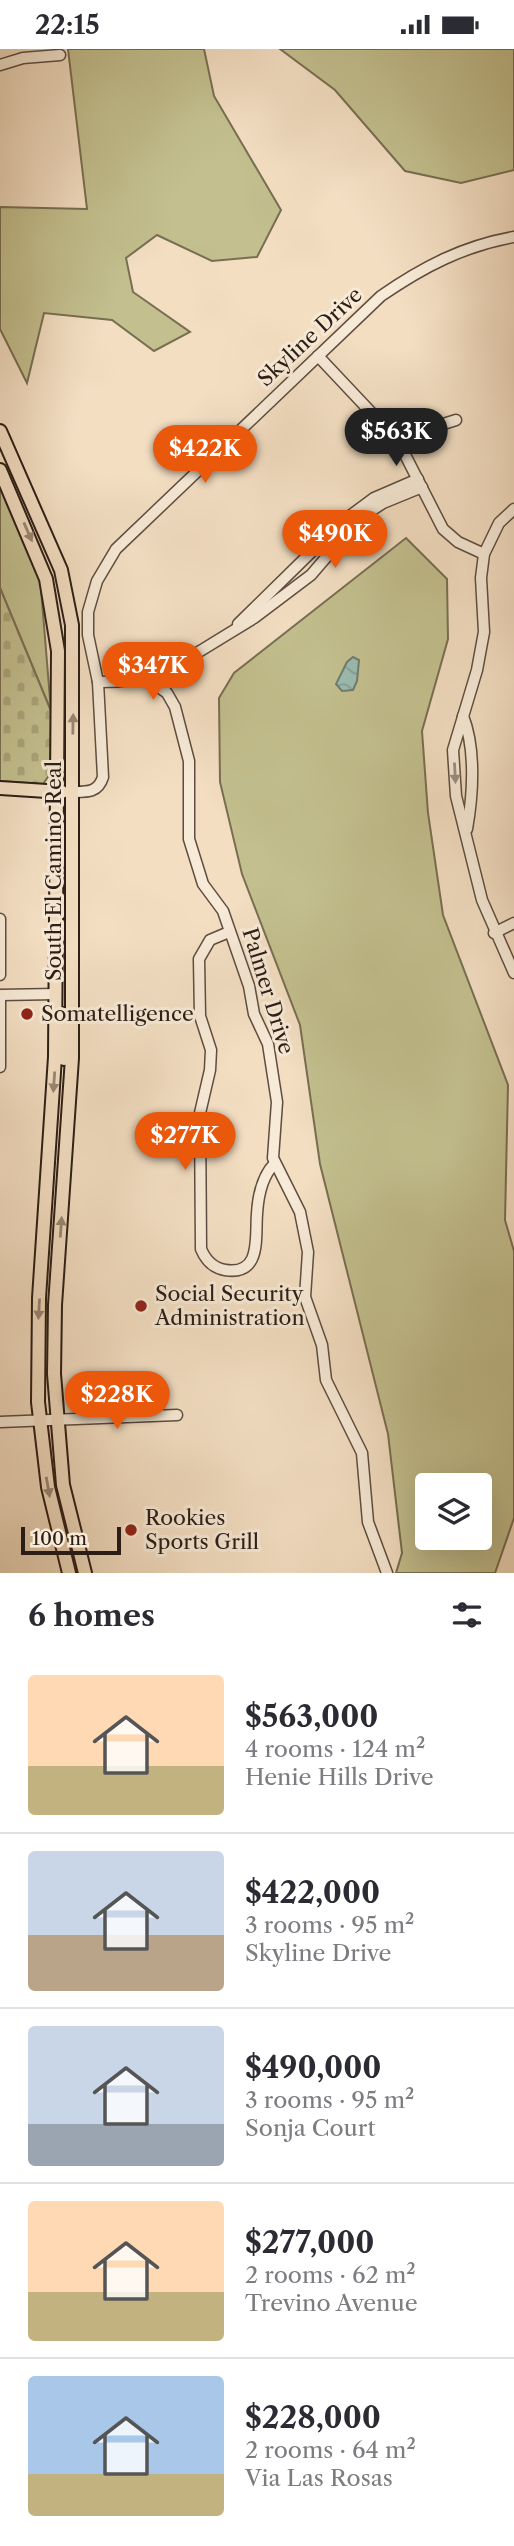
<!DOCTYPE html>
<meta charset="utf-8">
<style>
body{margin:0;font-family:"Libre Caslon Text",serif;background:#f7f7f7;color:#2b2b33;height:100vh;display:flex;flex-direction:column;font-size:26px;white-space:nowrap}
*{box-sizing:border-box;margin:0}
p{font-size:23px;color:#7c7c81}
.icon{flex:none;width:38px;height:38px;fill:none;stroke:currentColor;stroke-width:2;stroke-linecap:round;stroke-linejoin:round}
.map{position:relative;height:1524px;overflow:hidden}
.details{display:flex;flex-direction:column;background:#fff;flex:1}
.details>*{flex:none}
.controls{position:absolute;left:415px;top:1424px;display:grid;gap:14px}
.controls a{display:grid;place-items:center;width:77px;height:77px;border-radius:7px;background:#fff;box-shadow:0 7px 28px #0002;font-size:35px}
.scale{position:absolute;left:21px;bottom:18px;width:100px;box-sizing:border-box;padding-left:7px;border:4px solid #2c1d15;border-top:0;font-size:19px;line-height:24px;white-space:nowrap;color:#2c1d15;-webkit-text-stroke:5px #f7ead7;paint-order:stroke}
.price{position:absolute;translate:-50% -60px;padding:0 16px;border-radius:24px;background:#ea580c;color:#fff;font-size:23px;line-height:46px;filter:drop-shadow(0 2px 4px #0008)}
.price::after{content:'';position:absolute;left:50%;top:42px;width:21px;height:16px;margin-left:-10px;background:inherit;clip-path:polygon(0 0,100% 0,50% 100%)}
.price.on{background:#222;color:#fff}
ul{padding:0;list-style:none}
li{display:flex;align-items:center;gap:21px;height:175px;padding:0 28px}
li+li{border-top:2px solid #e1e1e2}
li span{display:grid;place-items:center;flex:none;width:196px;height:140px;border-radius:7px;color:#555}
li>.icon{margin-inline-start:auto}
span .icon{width:84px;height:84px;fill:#fffc;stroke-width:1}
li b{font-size:30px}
h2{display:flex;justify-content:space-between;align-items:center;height:84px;padding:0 28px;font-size:30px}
.status{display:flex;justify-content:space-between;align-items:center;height:49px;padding:0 35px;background:#fff;direction:ltr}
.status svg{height:19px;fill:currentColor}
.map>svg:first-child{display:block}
.grass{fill:#c3bf8e;stroke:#786e52;stroke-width:2;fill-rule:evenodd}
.cemetery{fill:url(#cemetery-stones);stroke:#786e52;stroke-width:2}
.water{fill:url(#water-waves);stroke:#6f7c73;stroke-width:2}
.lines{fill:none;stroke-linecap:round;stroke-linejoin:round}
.minor-casing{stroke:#5e4d40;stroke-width:13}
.major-casing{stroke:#2c1d15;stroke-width:16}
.minor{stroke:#f7ead7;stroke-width:10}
.major{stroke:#f3dec2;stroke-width:12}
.oneway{fill:#998774}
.oneway2{fill:#9c8e80}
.poi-dot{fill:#8f2418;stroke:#f7ead7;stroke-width:2.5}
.labels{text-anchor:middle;stroke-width:6;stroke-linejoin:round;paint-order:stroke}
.street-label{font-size:21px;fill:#2c1d15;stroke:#f7ead7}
.poi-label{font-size:21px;fill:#2c1d15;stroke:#f7ead7;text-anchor:start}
</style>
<div class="status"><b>22:15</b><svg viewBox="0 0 49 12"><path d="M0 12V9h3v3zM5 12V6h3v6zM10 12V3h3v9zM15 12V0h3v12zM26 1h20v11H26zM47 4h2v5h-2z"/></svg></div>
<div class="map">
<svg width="514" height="1524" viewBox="0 0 514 1524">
<defs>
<pattern id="cemetery-stones" width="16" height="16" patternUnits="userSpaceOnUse" patternTransform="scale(1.75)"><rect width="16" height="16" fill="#c3bf8e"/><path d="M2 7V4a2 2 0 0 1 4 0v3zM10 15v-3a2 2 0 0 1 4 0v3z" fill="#a8a47a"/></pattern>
<pattern id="water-waves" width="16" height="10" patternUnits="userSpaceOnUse" patternTransform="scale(1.75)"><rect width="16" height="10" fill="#9bbcb1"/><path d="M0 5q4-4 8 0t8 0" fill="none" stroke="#86a197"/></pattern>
</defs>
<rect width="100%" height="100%" fill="#f3dec2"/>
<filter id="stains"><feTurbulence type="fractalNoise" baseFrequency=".00286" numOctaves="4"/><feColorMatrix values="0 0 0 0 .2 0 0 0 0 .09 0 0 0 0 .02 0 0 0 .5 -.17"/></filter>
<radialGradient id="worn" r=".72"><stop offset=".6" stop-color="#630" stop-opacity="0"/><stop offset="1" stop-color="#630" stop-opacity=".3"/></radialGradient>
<g class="grass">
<polygon points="68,0 204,0 214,47 281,161 257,208 212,212 157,186 126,209 133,243 190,283 154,302 112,271 44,264 27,334 0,280 0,158 87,160"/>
<polygon points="280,0 514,0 514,121 461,134 405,122 335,41"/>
<polygon points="0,439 40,528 51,662 0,539"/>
<path d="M406,489L447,530L448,590L422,682L428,764L443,866L508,1036L505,1171L514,1202V1469L495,1524H396L402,1504L388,1385L320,1115L300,976L242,825L220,733L219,649L234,624ZM427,1437H480V1489H427Z"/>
</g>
<polygon class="cemetery" points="0,539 51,662 50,725 43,735 0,732"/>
<polygon class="water" points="353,608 359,611 357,632 353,641 342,642 336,635 347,613"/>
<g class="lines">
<g class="minor-casing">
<g id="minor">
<polyline points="0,16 23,9 60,6"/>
<polyline points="318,307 398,392 443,480 458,493 484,505"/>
<polyline points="401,398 434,378 456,371"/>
<polyline points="514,460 499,474 484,505 481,529 484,583 477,621 453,701 456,747 482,851 514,924"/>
<polyline points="238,575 343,472 374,449 418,430"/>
<polyline points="98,633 144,632 155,635 167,644 175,658 189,712 189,790 203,835 223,862 249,937 254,965 268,995 277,1053 273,1109 300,1163 308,1203 305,1248 322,1296 326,1331 362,1404 368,1473 387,1524"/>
<polyline points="163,641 172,626 192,607 254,569 311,526 360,469 383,454 422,438"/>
<path d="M463,667C476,700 473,746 467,780"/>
<path d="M72,743C87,743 98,744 103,728L98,633L88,586V563L97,532L116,500L381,247C423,218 463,197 514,188"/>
<polyline points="0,870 0,926"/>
<path d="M229,883L210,891L199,910L200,967L211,1001L210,1021L200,1064L201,1200C206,1212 213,1219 225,1221C262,1227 255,1188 257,1165C258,1147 262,1127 275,1114"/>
<polyline points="494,884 514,874"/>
<polyline points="0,946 56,945"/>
<polyline points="0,951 0,1018"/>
<polyline points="0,1373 177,1366"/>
</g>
</g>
<g class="major-casing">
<g id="major">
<polyline points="0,382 61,521 72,576 72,1009 55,1256 54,1325 63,1436 85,1524"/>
<polyline points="0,421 46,530 58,602 55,1008 39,1249 38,1353 48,1438 69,1524"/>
<polyline points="0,739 62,743"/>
<polyline points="64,965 64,1010"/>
</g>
</g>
<use href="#minor" class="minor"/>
<use href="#major" class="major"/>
</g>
<defs><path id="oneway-solid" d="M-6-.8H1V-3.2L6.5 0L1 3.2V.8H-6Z" transform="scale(1.75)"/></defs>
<g class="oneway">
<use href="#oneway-solid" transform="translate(28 483) rotate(66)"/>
<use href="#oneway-solid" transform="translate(73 675) rotate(-89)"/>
<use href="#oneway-solid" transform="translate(54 1033) rotate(94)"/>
<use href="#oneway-solid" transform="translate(61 1178) rotate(-86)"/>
<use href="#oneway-solid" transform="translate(39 1260) rotate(93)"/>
<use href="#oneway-solid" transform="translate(48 1438) rotate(80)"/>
</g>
<use class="oneway2" href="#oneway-solid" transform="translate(455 724) rotate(87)"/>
<g class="poi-dot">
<circle cx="27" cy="965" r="7"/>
<circle cx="141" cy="1257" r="7"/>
<circle cx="131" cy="1481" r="7"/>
</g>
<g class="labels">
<g class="street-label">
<text transform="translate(310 288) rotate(-43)" y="7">Skyline Drive</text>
<text transform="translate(54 822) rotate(-90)" y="7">South El Camino Real</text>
<text transform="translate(268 942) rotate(73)" y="7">Palmer Drive</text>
</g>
<g class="poi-label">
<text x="41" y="972">Somatelligence</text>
<text x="155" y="1252">Social Security<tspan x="155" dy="24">Administration</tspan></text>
<text x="145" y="1476">Rookies<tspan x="145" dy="24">Sports Grill</tspan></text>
</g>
</g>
<rect width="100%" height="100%" filter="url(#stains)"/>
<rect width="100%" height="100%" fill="url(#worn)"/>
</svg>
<div class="controls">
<a><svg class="icon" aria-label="layers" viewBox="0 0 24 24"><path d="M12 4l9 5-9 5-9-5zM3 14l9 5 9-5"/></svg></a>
</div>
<div class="scale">100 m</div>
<b class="price on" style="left:396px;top:419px">$563K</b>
<b class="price" style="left:205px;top:436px">$422K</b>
<b class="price" style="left:335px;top:521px">$490K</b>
<b class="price" style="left:153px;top:653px">$347K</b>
<b class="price" style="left:185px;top:1123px">$277K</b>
<b class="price" style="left:117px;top:1382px">$228K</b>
</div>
<section class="details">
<h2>6 homes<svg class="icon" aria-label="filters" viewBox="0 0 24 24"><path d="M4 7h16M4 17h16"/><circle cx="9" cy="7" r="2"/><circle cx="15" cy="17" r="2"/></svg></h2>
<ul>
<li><span style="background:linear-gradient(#ffd9b3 65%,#c2b280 0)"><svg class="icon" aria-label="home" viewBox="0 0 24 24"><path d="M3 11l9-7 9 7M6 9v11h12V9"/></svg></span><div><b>$563,000</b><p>4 rooms · 124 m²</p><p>Henie Hills Drive</p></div></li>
<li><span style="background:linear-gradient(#c9d6e8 60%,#b9a48a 0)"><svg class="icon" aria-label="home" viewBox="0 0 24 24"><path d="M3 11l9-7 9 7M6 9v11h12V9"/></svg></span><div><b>$422,000</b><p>3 rooms · 95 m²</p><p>Skyline Drive</p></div></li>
<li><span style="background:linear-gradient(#c9d6e8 70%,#9aa5b1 0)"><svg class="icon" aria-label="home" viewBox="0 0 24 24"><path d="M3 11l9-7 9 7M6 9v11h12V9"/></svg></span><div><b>$490,000</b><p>3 rooms · 95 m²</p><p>Sonja Court</p></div></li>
<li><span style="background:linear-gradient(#ffd9b3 65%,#c2b280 0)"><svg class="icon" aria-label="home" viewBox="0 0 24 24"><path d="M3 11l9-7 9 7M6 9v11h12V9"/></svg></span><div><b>$277,000</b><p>2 rooms · 62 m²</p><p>Trevino Avenue</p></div></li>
<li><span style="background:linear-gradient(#a9c7e8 70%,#c2b280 0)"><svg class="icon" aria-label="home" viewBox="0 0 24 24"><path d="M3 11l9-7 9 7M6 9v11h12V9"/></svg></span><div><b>$228,000</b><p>2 rooms · 64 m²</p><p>Via Las Rosas</p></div></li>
</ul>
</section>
